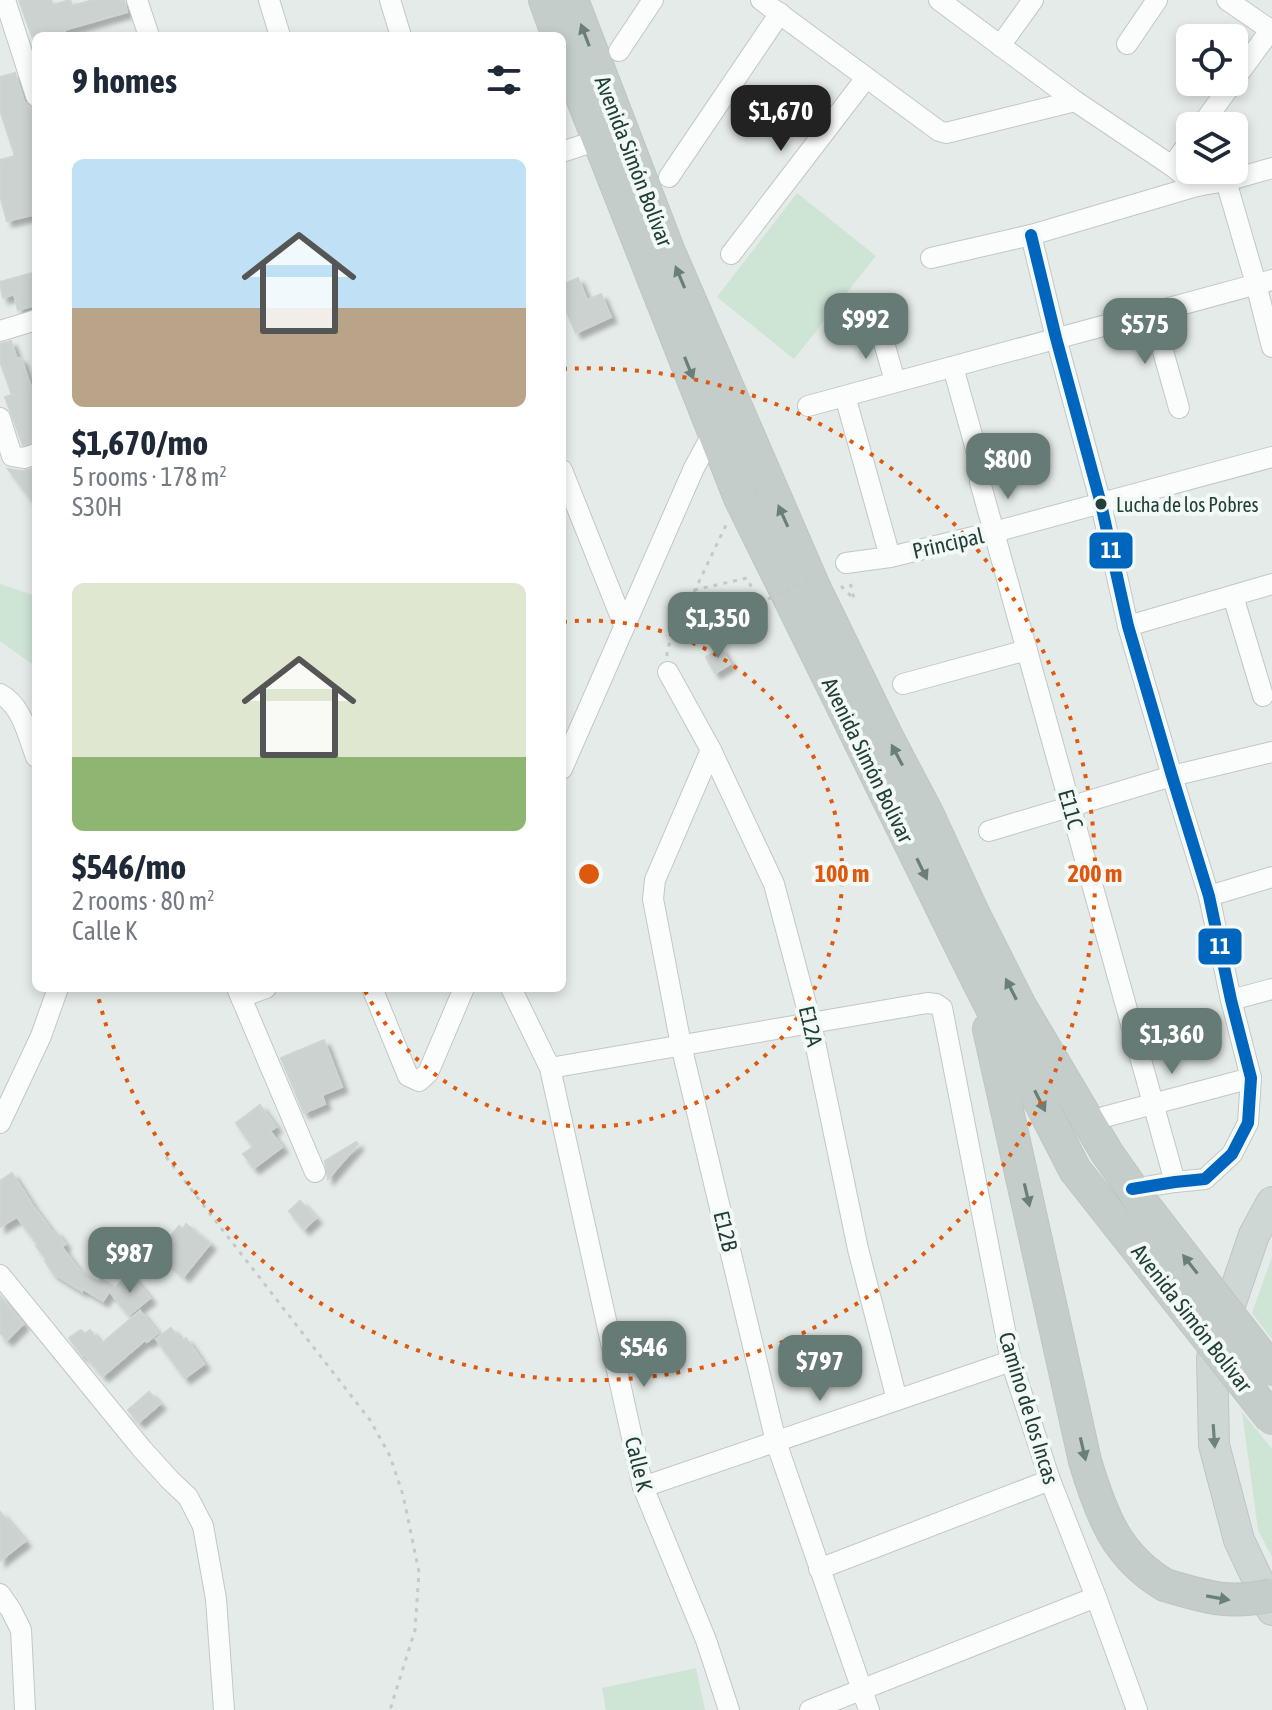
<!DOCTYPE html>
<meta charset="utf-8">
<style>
body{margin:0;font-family:"Asap Condensed",sans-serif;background:#f2f2f3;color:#1f2937;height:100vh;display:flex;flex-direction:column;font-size:30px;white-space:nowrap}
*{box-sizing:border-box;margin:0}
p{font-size:26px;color:#747a83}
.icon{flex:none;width:44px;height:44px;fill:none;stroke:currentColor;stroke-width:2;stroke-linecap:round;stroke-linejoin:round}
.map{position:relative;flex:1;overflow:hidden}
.sheet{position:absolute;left:32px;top:32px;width:534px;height:960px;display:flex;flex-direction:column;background:#fff;border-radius:12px;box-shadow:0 4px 12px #0003}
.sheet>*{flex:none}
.tools{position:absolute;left:1176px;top:24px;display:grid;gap:16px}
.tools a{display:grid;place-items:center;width:72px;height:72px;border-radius:12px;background:#fff;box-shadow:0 4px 12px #0003;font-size:40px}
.price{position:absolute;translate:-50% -68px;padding:0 18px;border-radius:16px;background:#667b76;color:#fff;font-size:26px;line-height:52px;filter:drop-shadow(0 2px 4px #0008)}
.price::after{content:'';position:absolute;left:50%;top:48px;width:24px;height:18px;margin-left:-12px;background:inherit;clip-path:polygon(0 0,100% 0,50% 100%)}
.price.current{background:#222;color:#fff}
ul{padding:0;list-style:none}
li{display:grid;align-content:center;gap:16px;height:424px;padding:0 40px}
li span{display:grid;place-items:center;height:248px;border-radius:12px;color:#555}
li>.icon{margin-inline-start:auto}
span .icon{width:144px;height:144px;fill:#fffc;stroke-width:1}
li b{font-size:34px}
h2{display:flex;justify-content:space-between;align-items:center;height:96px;padding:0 40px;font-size:34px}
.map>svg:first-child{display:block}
.green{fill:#cee4d5}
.building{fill:#ccd2d0;stroke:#ced4d1;stroke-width:2;filter:url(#shadow)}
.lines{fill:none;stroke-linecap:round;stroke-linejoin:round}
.minor-casing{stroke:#c2c8c5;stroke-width:22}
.primary-casing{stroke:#bdc6c4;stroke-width:32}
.trunk-casing{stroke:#bdc6c4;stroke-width:34}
.path{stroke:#c1cbc8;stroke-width:3;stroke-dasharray:4 6;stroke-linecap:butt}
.minor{stroke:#fbfcfc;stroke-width:20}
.primary{stroke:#ced7d4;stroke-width:30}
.trunk{stroke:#c4cdca;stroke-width:32}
.trunk-bridge-casing{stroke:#bdc6c4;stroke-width:34;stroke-linecap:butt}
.path-bridge{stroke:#c1cbc8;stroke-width:3;stroke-dasharray:4 6;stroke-linecap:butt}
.trunk-bridge{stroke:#c4cdca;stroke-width:32}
.bus-1-casing{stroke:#f3f9f7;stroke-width:18}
.bus-1{stroke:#0065bd;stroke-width:12}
.oneway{fill:#6b7f7a}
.oneway2{fill:#6f837e}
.ring{fill:none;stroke:#de580e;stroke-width:4;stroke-dasharray:4 8}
.bus-dot{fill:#223f38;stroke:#f3f9f7;stroke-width:3}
.labels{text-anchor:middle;stroke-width:8;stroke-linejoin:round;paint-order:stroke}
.bus-label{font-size:20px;fill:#223f38;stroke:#f3f9f7;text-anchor:start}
.street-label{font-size:22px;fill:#223f38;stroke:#f3f9f7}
.centre{fill:#de580e;stroke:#f3f9f7;stroke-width:4}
.ring-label{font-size:24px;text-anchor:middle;font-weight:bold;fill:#de580e;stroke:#f3f9f7;stroke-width:8;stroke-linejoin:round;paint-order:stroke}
.line-badge{stroke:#f3f9f7;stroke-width:3}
.badge-label{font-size:22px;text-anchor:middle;font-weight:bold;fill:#fff}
</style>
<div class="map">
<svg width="1272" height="1710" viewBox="0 0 1272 1710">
<defs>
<filter id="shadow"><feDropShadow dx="5.5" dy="5.5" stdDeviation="2" flood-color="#0004"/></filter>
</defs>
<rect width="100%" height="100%" fill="#e5ebe8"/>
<g class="green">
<polygon points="797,193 876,256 794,359 717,297"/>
<polygon points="0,584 36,596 36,667 0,641"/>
<polygon points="1272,1257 1272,1339 1252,1313"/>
<polygon points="1242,1412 1272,1449 1272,1557 1258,1530"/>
<polygon points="696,1668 705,1710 606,1710 602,1688"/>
</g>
<g class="building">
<polygon points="19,0 51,0 53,5 70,0 72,6 93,0 124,0 127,12 64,30 66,36 32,36"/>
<polygon points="15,73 24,101 28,106 36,109 36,110 31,111 36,126 36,214 7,221 0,195 0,160 15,156 0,110 0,77"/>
<polygon points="36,272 36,305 18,310 14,294 3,298 0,282"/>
<polygon points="578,278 587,300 601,294 611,317 576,333 562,301 562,285"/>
<polygon points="11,341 17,359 21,358 31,387 36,386 36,441 23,445 5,397 12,395 0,361 0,344"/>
<polygon points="36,468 36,506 8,469 23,471"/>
<polygon points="721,648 730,664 715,673 706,657"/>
<polygon points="324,1040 342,1087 322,1095 325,1104 304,1113 281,1058"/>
<polygon points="260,1105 276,1127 270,1131 282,1147 254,1168 243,1154 253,1147 236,1123"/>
<polygon points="356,1142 358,1144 328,1179 325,1161"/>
<polygon points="12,1173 33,1206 53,1233 55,1231 65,1244 62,1247 78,1269 98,1282 101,1278 113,1286 103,1301 83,1289 82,1291 53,1273 45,1261 47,1260 36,1246 38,1245 17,1217 0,1227 0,1181"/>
<polygon points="300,1201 316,1218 304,1229 289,1211"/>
<polygon points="186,1224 210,1244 184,1276 158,1252 179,1226 183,1229"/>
<polygon points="130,1274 150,1298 129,1315 110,1292"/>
<polygon points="0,1296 23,1324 7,1340 0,1333"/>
<polygon points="140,1311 158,1333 147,1342 145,1340 103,1376 84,1354 82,1355 69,1338 81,1330 85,1334 90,1330 101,1344"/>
<polygon points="171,1328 181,1341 186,1338 204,1364 185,1378 156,1339"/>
<polygon points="149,1392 160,1404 139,1422 128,1410"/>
<polygon points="0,1512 25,1541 0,1561"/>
</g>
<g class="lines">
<g class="minor-casing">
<g id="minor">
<polyline points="5,0 36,96"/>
<polyline points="137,0 149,36"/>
<polyline points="269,0 280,36"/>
<polyline points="390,0 401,36"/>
<polyline points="761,0 939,131 946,133 1075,101"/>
<polyline points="939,0 1075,101 1172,166 1197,186"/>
<polyline points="1227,0 1272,31"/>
<polyline points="1127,44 1157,0"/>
<polyline points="1000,46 1033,0"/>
<polyline points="619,51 653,0"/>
<polyline points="1234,80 1272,28"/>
<polyline points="1201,126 1233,82"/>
<polyline points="562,152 598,140"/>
<polyline points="1172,166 1190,141"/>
<polyline points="669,177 780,13"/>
<polyline points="1226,181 1256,284 1272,347"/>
<polyline points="1031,235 1056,338 1101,504 1128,626 1172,776 1209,896 1231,1000 1251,1078 1248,1123 1232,1154 1205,1179 1175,1182 1132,1189"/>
<polyline points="731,254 866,78"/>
<polyline points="931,258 1031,235 1197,186 1226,181 1272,168"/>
<polyline points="1152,312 1179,408"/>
<polyline points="880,329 895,381"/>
<polyline points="0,331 36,320"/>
<polyline points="953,367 979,460"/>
<polyline points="845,396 890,557"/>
<polyline points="808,406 1272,280"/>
<polyline points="0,418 12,456 24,458 36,454"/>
<polyline points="562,470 624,625"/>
<polyline points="980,482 1175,1182"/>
<polyline points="846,563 890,557 994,532 1272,457"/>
<polyline points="1233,596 1263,696"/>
<polyline points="1128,626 1272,584"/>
<polyline points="668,672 711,750 774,884 811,1023 858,1249 897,1400"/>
<polyline points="903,684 1027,650"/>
<path d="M0,694C22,705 28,736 36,757"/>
<polyline points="711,750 655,880 653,899 681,1045 776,1442 869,1710"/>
<polyline points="562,769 694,468 714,431"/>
<polyline points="989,831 1172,776 1272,752"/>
<polyline points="1209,896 1272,877"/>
<polyline points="237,988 315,1172"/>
<polyline points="372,988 408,1076 419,1081 428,1073 464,988"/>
<polyline points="511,988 550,1068 643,1487 706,1640 729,1710"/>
<polyline points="241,997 266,988"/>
<polyline points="1231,1000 1272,989"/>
<polyline points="550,1068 927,1003 936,1004 942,1008 1011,1361 1050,1480 1096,1597 1137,1710"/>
<polyline points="1104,1117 1251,1078"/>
<polyline points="0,1123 41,1036 58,988"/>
<polyline points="0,1275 142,1449 170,1480 188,1497 203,1526 216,1599 224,1710"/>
<polyline points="643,1487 1011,1361"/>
<polyline points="819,1569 1050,1480"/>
<polyline points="0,1594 11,1610 21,1630 25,1710"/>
<polyline points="810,1710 1096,1597"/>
</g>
</g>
<g class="primary-casing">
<polyline id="primary" points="1272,1202 1254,1235 1212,1358 1214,1445 1239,1540 1272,1610"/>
</g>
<g class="trunk-casing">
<g id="trunk">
<polyline points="545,0 558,36"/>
<polyline points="572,0 669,252 814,587 887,737 928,815 974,915 1020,1006 1107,1153 1143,1204"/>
<polyline points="562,47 740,498 979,983 1075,1170 1116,1222"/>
<path d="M989,1029L1085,1461C1101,1514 1116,1556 1165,1585"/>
</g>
</g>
<g class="path">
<polyline points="841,586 854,599 850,582"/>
<polyline points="694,590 747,578 759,603"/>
<polyline points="667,656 667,649 726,525"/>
<polyline points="166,1157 370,1420 390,1456 403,1495 419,1572 415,1630 390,1710"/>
</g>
<use href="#minor" class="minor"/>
<use href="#primary" class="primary"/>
<use href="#trunk" class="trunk"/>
<g class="trunk-bridge-casing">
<g id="trunk-bridge">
<polyline points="1143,1204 1272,1370"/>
<polyline points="1116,1222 1272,1419"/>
<path d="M1165,1585C1206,1597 1229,1605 1272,1595"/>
</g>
</g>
<polyline class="path-bridge" points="759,603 828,572"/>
<use href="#trunk-bridge" class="trunk-bridge"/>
<g class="bus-1-casing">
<polyline id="bus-1" points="1031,235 1056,338 1101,504 1128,626 1172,776 1209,896 1231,1000 1251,1078 1248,1123 1232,1154 1205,1179 1175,1182 1132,1189"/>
</g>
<use href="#bus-1" class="bus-1"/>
</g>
<defs><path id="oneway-solid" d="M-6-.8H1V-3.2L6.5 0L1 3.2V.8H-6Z" transform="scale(2)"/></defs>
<g class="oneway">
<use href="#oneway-solid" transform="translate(585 35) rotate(-111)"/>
<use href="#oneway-solid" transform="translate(680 277) rotate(-113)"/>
<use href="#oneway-solid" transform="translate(689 368) rotate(68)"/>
<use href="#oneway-solid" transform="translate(783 516) rotate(-114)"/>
<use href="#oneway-solid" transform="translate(897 755) rotate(-118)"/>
<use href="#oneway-solid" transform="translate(922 869) rotate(64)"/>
<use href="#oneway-solid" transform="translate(1011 989) rotate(-117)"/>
<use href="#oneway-solid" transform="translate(1040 1101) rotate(63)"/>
<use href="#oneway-solid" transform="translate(1027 1195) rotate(77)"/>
<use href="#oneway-solid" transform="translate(1190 1264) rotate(-128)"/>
<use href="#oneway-solid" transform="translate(1083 1449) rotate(77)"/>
<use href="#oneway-solid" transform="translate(1218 1598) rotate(10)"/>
</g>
<use class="oneway2" href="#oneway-solid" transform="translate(1214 1436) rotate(86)"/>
<g class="ring">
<path d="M563 622A253 253 0 1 1 364 989"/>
<path d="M563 369A506 506 0 1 1 97 992"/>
</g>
<circle class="bus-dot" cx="1101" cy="504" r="7"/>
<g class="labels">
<g class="bus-label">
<text x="1116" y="512">Lucha de los Pobres</text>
</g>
<g class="street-label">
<text transform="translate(634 161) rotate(69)" y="8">Avenida Simón Bolívar</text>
<text transform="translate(948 543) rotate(-13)" y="8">Principal</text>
<text transform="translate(868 760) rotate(64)" y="8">Avenida Simón Bolívar</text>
<text transform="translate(1071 809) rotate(74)" y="8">E11C</text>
<text transform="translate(811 1026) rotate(77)" y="8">E12A</text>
<text transform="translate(726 1231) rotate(76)" y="8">E12B</text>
<text transform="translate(1192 1318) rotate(52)" y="8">Avenida Simón Bolívar</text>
<text transform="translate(1029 1408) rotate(73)" y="8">Camino de los Incas</text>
<text transform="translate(639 1464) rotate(76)" y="8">Calle K</text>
</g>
</g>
<circle cx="589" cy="874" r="12" class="centre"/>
<g class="ring-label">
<text x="842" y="882">100 m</text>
<text x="1095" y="882">200 m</text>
</g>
<g class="line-badge">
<rect x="1088" y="531" width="46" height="39" rx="8" fill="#0065bd"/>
<rect x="1197" y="927" width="46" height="39" rx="8" fill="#0065bd"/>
</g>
<g class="badge-label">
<text x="1111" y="558">11</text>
<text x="1220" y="954">11</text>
</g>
</svg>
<div class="tools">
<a><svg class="icon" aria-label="locate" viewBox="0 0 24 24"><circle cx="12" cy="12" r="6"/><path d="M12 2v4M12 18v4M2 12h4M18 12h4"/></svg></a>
<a><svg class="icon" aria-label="layers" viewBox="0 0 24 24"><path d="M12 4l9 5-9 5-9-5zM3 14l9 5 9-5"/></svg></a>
</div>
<b class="price current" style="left:781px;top:153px">$1,670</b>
<b class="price" style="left:866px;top:361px">$992</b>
<b class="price" style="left:1145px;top:366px">$575</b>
<b class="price" style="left:1008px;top:501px">$800</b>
<b class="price" style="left:718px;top:660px">$1,350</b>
<b class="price" style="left:1172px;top:1076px">$1,360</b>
<b class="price" style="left:130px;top:1295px">$987</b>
<b class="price" style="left:644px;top:1389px">$546</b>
<b class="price" style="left:820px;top:1403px">$797</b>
<section class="sheet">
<h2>9 homes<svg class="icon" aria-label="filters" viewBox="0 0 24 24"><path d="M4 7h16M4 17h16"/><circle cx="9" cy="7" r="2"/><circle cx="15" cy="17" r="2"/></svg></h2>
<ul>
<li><span style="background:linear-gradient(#bfe0f5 60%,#b9a48a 0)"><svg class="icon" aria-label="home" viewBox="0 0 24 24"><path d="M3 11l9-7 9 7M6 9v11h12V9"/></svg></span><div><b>$1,670/mo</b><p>5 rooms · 178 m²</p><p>S30H</p></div></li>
<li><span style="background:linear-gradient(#dfe7d0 70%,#8fb573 0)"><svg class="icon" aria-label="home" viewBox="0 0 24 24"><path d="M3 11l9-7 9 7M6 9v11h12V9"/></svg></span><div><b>$546/mo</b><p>2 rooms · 80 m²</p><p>Calle K</p></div></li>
</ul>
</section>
</div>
